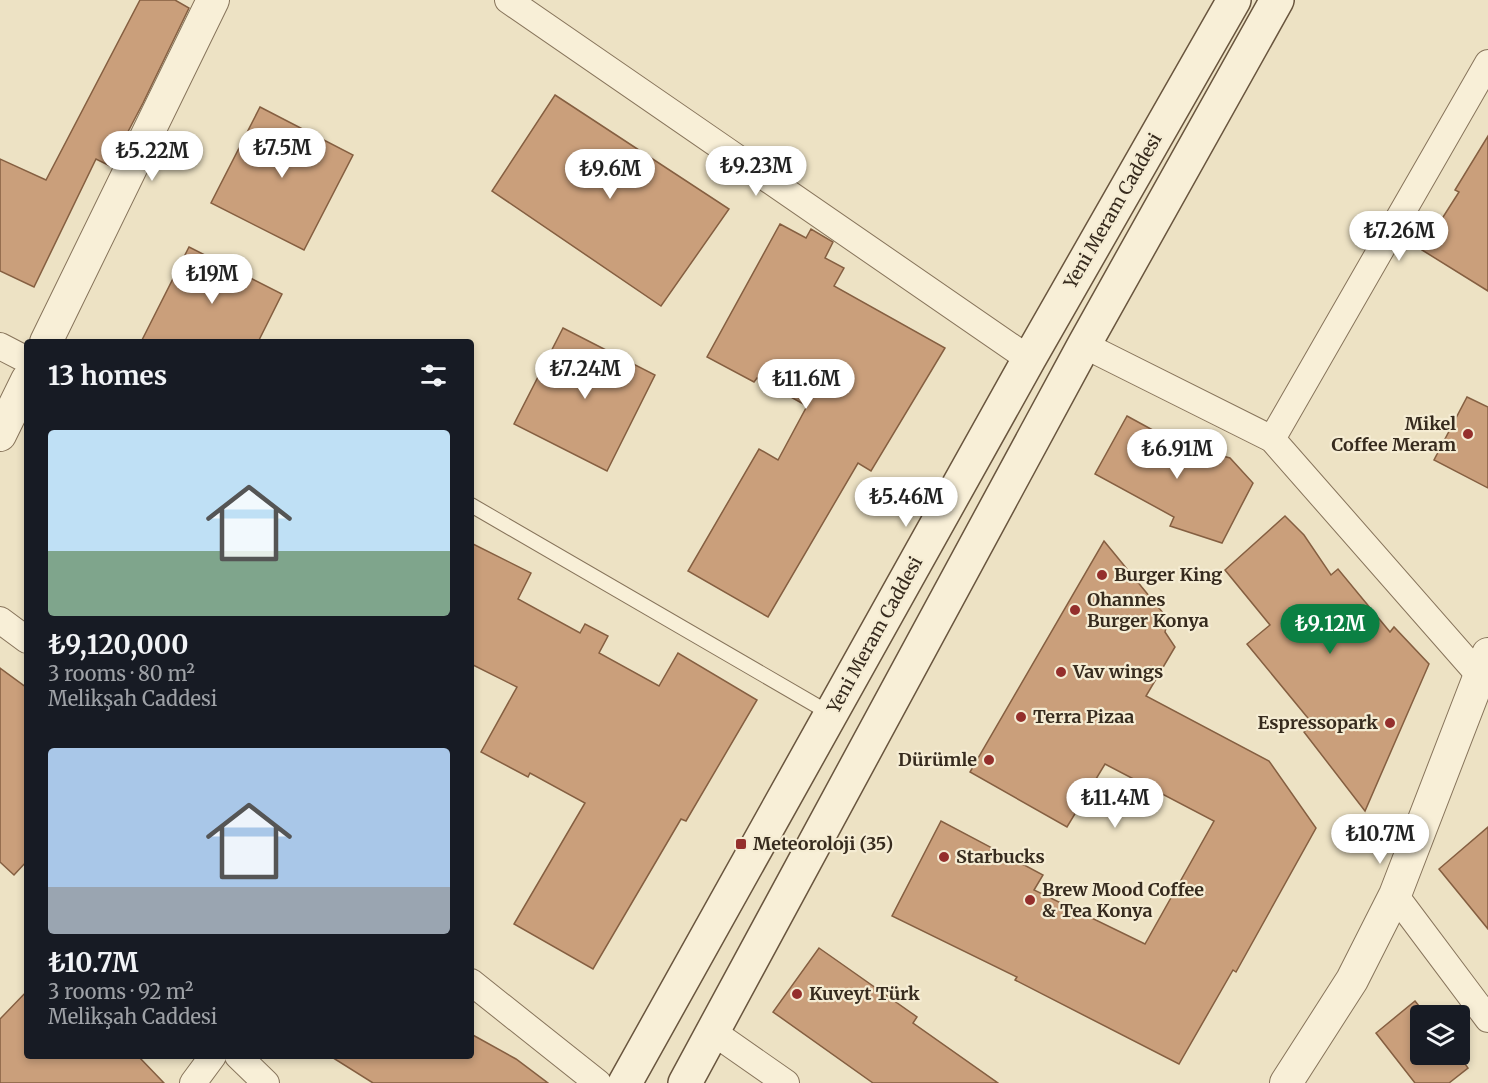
<!DOCTYPE html>
<meta charset="utf-8">
<style>
body{margin:0;font-family:Merriweather,serif;background:#20242c;color:#f1f3f6;height:100vh;display:flex;flex-direction:column;font-size:22px;white-space:nowrap}
*{box-sizing:border-box;margin:0}
p{font-size:20px;color:#9ea1a6}
.icon{flex:none;width:33px;height:33px;fill:none;stroke:currentColor;stroke-width:2;stroke-linecap:round;stroke-linejoin:round}
.map{position:relative;flex:1;overflow:hidden}
.sheet{position:absolute;left:24px;top:339px;width:450px;height:720px;display:flex;flex-direction:column;background:#171b24;border-radius:6px;box-shadow:0 3px 9px #0003}
.sheet>*{flex:none}
.controls{position:absolute;left:1410px;top:1005px;display:grid;gap:12px}
.controls a{display:grid;place-items:center;width:60px;height:60px;border-radius:6px;background:#171b24;box-shadow:0 3px 9px #0003;font-size:30px}
.price{position:absolute;translate:-50% -51px;padding:0 14px;border-radius:21px;background:#fff;color:#222;font-size:20px;line-height:39px;filter:drop-shadow(0 2px 3px #0008)}
.price::after{content:'';position:absolute;left:50%;top:36px;width:18px;height:14px;margin-left:-9px;background:inherit;clip-path:polygon(0 0,100% 0,50% 100%)}
.price.on{background:#0b8043;color:#fff}
ul{padding:0;list-style:none}
li{display:grid;align-content:center;gap:12px;height:318px;padding:0 24px}
li span{display:grid;place-items:center;height:186px;border-radius:6px;color:#555}
li>.icon{margin-inline-start:auto}
span .icon{width:108px;height:108px;fill:#fffc;stroke-width:1}
li b{font-size:26px}
h2{display:flex;justify-content:space-between;align-items:center;height:72px;padding:0 24px;font-size:26px}
.map>svg:first-child{display:block}
.building{fill:#ca9f7b;stroke:#855f41;stroke-width:1.5}
.lines{fill:none;stroke-linecap:round;stroke-linejoin:round}
.service-casing{stroke:#87745b;stroke-width:16}
.minor-casing{stroke:#87745b;stroke-width:28}
.tertiary-casing{stroke:#87745b;stroke-width:34}
.secondary-casing{stroke:#69553e;stroke-width:36}
.service{stroke:#f8efd7;stroke-width:14}
.minor{stroke:#f8efd7;stroke-width:26}
.tertiary{stroke:#f8efd7;stroke-width:32}
.secondary{stroke:#f8efd7;stroke-width:33}
.poi-dot{fill:#942f2c;stroke:#f5ecd3;stroke-width:2}
.labels{text-anchor:middle;stroke-width:4.5;stroke-linejoin:round;paint-order:stroke}
.street-label{font-size:18px;fill:#372b1e;stroke:#f5ecd3}
.poi-label{font-size:18px;font-weight:bold;fill:#372b1e;stroke:#f5ecd3;text-anchor:start}
</style>
<div class="map">
<svg width="1488" height="1083" viewBox="0 0 1488 1083">
<rect width="100%" height="100%" fill="#ede2c4"/>
<g class="building">
<polygon points="140,0 175,0 189,8 143,103 110,166 96,159 34,287 0,271 0,159 46,180"/>
<polygon points="555,95 729,209 661,306 492,191"/>
<polygon points="260,107 353,155 304,250 211,203"/>
<polygon points="1488,136 1488,291 1422,250 1459,192 1455,190"/>
<polygon points="780,224 806,238 811,229 833,242 825,258 844,268 834,286 945,348 871,471 858,463 768,617 688,571 759,449 778,460 807,406 757,378 754,382 707,357"/>
<polygon points="189,247 282,294 258,342 141,342"/>
<polygon points="563,328 655,375 607,471 514,424"/>
<polygon points="1467,397 1488,407 1488,488 1434,460"/>
<polygon points="1127,416 1202,457 1205,451 1230,458 1253,483 1222,543 1170,526 1174,517 1095,474"/>
<polygon points="1285,516 1304,535 1331,575 1338,569 1390,632 1394,627 1429,664 1365,811 1304,732 1312,723 1247,644 1270,625 1225,570"/>
<polygon points="1104,541 1168,619 1165,632 1175,647 1146,696 1269,761 1316,828 1236,972 1233,970 1179,1064 1015,980 1017,977 892,916 941,821 1043,875 1034,890 1145,944 1214,821 1105,764 1067,827 970,772"/>
<polygon points="471,543 531,573 518,599 580,633 585,624 608,636 599,653 659,686 678,653 757,700 686,821 681,819 593,969 514,924 585,803 530,773 528,777 481,752 517,687 471,664"/>
<polygon points="0,668 27,688 27,861 14,875 0,862"/>
<polygon points="1488,827 1488,929 1439,869"/>
<polygon points="819,948 917,1017 913,1023 998,1083 873,1083 773,1012"/>
<polygon points="27,991 27,1056 138,1056 164,1083 0,1083 0,1019"/>
<polygon points="1415,1001 1427,1016 1420,1016 1420,1054 1458,1054 1468,1068 1449,1083 1415,1083 1376,1033"/>
<polygon points="471,1034 516,1059 548,1083 373,1083 330,1056 471,1056"/>
</g>
<g class="lines">
<g class="service-casing">
<polyline id="service" points="471,505 831,714"/>
</g>
<g class="minor-casing">
<g id="minor">
<polyline points="508,0 1029,359"/>
<polyline points="1084,345 1272,439 1480,676"/>
<polyline points="0,346 27,360"/>
<polyline points="1272,439 1488,63"/>
<polyline points="0,620 27,640"/>
<polyline points="1395,895 1488,1019"/>
<polyline points="471,982 598,1083"/>
<polyline points="713,1032 786,1083"/>
<polyline points="238,1056 266,1083"/>
<polyline points="193,1083 213,1056"/>
</g>
</g>
<g class="tertiary-casing">
<g id="tertiary">
<polyline points="46,342 213,0"/>
<polyline points="0,435 27,380"/>
<polyline points="1286,1083 1352,980 1395,895 1488,654"/>
</g>
</g>
<g class="secondary-casing">
<g id="secondary">
<polyline points="625,1083 1029,359 1234,0"/>
<polyline points="685,1083 1084,345 1277,0"/>
</g>
</g>
<use href="#service" class="service"/>
<use href="#minor" class="minor"/>
<use href="#tertiary" class="tertiary"/>
<use href="#secondary" class="secondary"/>
</g>
<g class="poi-dot">
<circle cx="1468" cy="434" r="6"/>
<circle cx="1102" cy="575" r="6"/>
<circle cx="1075" cy="610" r="6"/>
<circle cx="1061" cy="672" r="6"/>
<circle cx="1021" cy="717" r="6"/>
<circle cx="1390" cy="723" r="6"/>
<circle cx="989" cy="760" r="6"/>
<rect x="735" y="838" width="12" height="12" rx="3"/>
<circle cx="944" cy="857" r="6"/>
<circle cx="1030" cy="900" r="6"/>
<circle cx="797" cy="994" r="6"/>
</g>
<g class="labels">
<g class="street-label">
<text transform="translate(1113 211) rotate(-60)" y="6">Yeni Meram Caddesi</text>
<text transform="translate(875 635) rotate(-61)" y="6">Yeni Meram Caddesi</text>
</g>
<g class="poi-label">
<text x="1456" y="430" text-anchor="end">Mikel<tspan x="1456" dy="21">Coffee Meram</tspan></text>
<text x="1114" y="581">Burger King</text>
<text x="1087" y="606">Ohannes<tspan x="1087" dy="21">Burger Konya</tspan></text>
<text x="1073" y="678">Vav wings</text>
<text x="1033" y="723">Terra Pizaa</text>
<text x="1378" y="729" text-anchor="end">Espressopark</text>
<text x="977" y="766" text-anchor="end">Dürümle</text>
<text x="753" y="850">Meteoroloji (35)</text>
<text x="956" y="863">Starbucks</text>
<text x="1042" y="896">Brew Mood Coffee<tspan x="1042" dy="21">&amp; Tea Konya</tspan></text>
<text x="809" y="1000">Kuveyt Türk</text>
</g>
</g>
</svg>
<div class="controls">
<a><svg class="icon" aria-label="layers" viewBox="0 0 24 24"><path d="M12 4l9 5-9 5-9-5zM3 14l9 5 9-5"/></svg></a>
</div>
<b class="price" style="left:282px;top:179px">₺7.5M</b>
<b class="price" style="left:152px;top:182px">₺5.22M</b>
<b class="price" style="left:756px;top:197px">₺9.23M</b>
<b class="price" style="left:610px;top:200px">₺9.6M</b>
<b class="price" style="left:1399px;top:262px">₺7.26M</b>
<b class="price" style="left:212px;top:305px">₺19M</b>
<b class="price" style="left:585px;top:400px">₺7.24M</b>
<b class="price" style="left:806px;top:410px">₺11.6M</b>
<b class="price" style="left:1177px;top:480px">₺6.91M</b>
<b class="price" style="left:906px;top:528px">₺5.46M</b>
<b class="price on" style="left:1330px;top:655px">₺9.12M</b>
<b class="price" style="left:1115px;top:829px">₺11.4M</b>
<b class="price" style="left:1380px;top:865px">₺10.7M</b>
<section class="sheet">
<h2>13 homes<svg class="icon" aria-label="filters" viewBox="0 0 24 24"><path d="M4 7h16M4 17h16"/><circle cx="9" cy="7" r="2"/><circle cx="15" cy="17" r="2"/></svg></h2>
<ul>
<li><span style="background:linear-gradient(#bfe0f5 65%,#7fa58c 0)"><svg class="icon" aria-label="home" viewBox="0 0 24 24"><path d="M3 11l9-7 9 7M6 9v11h12V9"/></svg></span><div><b>₺9,120,000</b><p>3 rooms · 80 m²</p><p>Melikşah Caddesi</p></div></li>
<li><span style="background:linear-gradient(#a9c7e8 75%,#9aa5b1 0)"><svg class="icon" aria-label="home" viewBox="0 0 24 24"><path d="M3 11l9-7 9 7M6 9v11h12V9"/></svg></span><div><b>₺10.7M</b><p>3 rooms · 92 m²</p><p>Melikşah Caddesi</p></div></li>
</ul>
</section>
</div>
